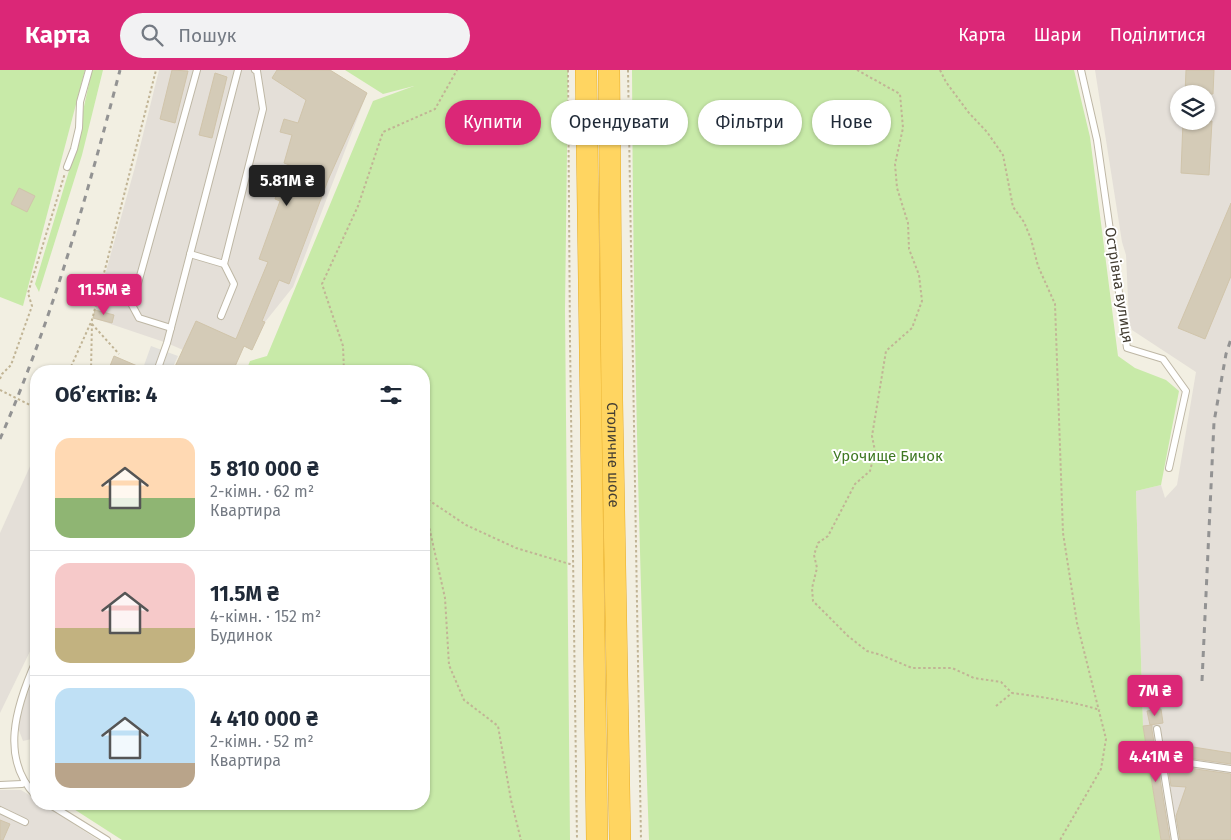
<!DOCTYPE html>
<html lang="uk">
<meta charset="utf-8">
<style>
body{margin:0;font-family:"Fira Sans",sans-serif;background:#f2f2f3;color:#1f2937;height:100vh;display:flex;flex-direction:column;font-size:19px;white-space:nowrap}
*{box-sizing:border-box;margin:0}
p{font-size:16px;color:#747a83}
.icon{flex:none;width:28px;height:28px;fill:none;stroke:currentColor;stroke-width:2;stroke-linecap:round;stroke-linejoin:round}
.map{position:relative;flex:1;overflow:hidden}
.drawer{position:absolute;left:30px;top:295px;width:400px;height:445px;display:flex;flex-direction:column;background:#fff;border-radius:20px;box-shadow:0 1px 4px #0004}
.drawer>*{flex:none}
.hud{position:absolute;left:445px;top:30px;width:475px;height:45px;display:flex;gap:10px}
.tools{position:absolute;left:1170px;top:15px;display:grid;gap:10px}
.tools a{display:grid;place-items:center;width:45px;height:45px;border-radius:50%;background:#fff;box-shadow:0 1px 4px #0004;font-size:25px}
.price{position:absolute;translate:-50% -42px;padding:0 11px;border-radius:5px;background:#db2777;color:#fff;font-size:16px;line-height:32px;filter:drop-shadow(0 1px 2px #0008)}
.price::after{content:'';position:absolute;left:50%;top:30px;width:15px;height:11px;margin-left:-8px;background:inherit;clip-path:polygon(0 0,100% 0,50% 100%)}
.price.on{background:#222;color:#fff}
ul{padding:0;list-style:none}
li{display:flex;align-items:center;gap:15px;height:125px;padding:0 25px}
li+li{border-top:1px solid #e0e1e3}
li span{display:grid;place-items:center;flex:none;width:140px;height:100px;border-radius:15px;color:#555}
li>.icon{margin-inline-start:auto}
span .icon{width:60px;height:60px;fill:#fffc;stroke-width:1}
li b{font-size:21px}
h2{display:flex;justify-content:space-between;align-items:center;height:60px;padding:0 25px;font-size:21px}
.pill{padding:0 18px;border-radius:22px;background:#fff;box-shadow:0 1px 4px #0004;font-size:18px;line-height:45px}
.pill.on{background:#db2777;color:#fff}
header{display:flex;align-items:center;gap:30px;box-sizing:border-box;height:70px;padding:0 25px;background:#db2777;color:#fff}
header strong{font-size:24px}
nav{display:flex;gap:28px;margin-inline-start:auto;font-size:18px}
.search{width:350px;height:45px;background:#f2f2f3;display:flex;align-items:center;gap:12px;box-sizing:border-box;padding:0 18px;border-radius:28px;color:#747a83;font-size:19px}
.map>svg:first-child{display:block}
.industrial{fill:#e4dfd8;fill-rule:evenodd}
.green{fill:#c8eaa8}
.parking{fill:#e2e0db}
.building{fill:#d4cbb7;stroke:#d0c4aa}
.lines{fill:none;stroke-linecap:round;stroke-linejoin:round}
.lane-casing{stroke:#beb7a5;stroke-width:8}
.highway-casing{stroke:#e6ad29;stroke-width:22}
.path{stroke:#c1b495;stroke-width:2;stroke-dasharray:2.5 2.5;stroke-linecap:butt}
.lane{stroke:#fff;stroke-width:6}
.highway{stroke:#ffd561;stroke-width:21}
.rail{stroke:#939393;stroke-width:3;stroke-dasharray:6 6;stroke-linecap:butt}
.labels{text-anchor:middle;stroke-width:4;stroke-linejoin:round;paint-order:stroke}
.street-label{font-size:15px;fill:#443e33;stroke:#fff}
.park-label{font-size:15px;fill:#3e7823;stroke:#fff}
</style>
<header>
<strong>Карта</strong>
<div class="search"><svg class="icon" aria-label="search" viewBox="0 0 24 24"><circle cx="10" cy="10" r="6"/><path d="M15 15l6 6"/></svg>Пошук</div>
<nav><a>Карта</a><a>Шари</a><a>Поділитися</a></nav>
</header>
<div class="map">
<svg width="1231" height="770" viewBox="0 0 1231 770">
<rect width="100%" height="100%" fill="#f2efe2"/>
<g class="industrial">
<polygon points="159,0 330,0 367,23 293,217 265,252 252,280 244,276 233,301 173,301 183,280 167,273 93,248 135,97"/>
<path d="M1095,0H1231V770H1161L1143,656L1136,421L1161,415L1165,428L1177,415L1196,302L1132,260L1129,252L1126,185L1122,172ZM1179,24H1206V51H1179Z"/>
<polygon points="36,383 36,569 0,643 0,463"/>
<polygon points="36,605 36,668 23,671 15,650"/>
<polygon points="0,720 21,720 36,729 36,734 43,734 98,770 0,770"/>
</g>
<g class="green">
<polygon points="0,0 85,0 23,236 0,227"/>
<polygon points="92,0 103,0 82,85 39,222 35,214 83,54 83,41"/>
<polygon points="345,0 568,0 565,240 570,770 122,770 66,734 424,734 424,301 246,301 250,291 267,286 373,31 414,16 383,24"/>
<path d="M632,0H1074L1090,67L1118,286L1135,298L1166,310L1179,321L1161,415L1136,421L1143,656L1161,770H649C640,513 633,257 632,0Z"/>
</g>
<polygon class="parking" points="151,276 178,286 171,301 142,301"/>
<g class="building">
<polygon points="172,0 188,1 175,53 160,49"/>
<polygon points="277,0 330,0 367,23 328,110 289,214 279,210 262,251 265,252 252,280 244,276 233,301 173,301 196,251 236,269 268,192 259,189 280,131 275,129 281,111 286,113 292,96 284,93 292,65 280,62 284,49 298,53 306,30 272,8"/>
<polygon points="1186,0 1214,0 1213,24 1185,24"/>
<polygon points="215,3 227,7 212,68 199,65"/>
<polygon points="1183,51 1212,51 1209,105 1181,103"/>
<polygon points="19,118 35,126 27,142 11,134"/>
<polygon points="1231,133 1231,206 1205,269 1178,258"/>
<polygon points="95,240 114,245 112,253 93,248"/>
<polygon points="114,286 149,301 108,301"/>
<polygon points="1161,639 1163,653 1150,655 1147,641"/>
<polygon points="1152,655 1152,660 1170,770 1161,770 1143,656"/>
<polygon points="1168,673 1231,683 1231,694 1166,685"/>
<polygon points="1168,695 1231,704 1231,770 1180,770 1176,746 1186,717 1171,716"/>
<polygon points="0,750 10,754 3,770 0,770"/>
</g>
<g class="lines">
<g class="lane-casing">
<g id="lane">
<polyline points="1081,0 1097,70 1127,278 1163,289 1186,321 1169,398"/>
<polyline points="67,97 74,79 79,58 80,32 89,0"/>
<polyline points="190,184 224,194 263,39 257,1 255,0"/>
<polyline points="221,246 234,214 224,194"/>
<polyline points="171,258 139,248 132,235 197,0"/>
<polyline points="157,301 167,273 238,0"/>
<path d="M36,591C15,638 0,689 36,726"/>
<polyline points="1157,659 1175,770"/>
<polyline points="1162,689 1231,699"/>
<polyline points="0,715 22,714"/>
<polyline points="49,734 107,770"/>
<polyline points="0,740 25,752"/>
</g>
</g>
<g class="highway-casing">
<g id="highway">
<polyline points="586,0 597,770"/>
<path id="s1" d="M609,0L612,329L620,770"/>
</g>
</g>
<g class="path">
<polyline points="568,0 570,271 577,770"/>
<polyline points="628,0 641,770"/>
<polyline points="857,0 900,24 903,58 895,94 897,118 908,153 909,179 919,205 922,231 912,258 886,281 872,366 875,381 870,401 855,414 828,466 818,473 814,485 817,498 812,518 813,531 848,566 867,581 881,585 912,598 952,598 974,608 1001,612 1012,623"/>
<polyline points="940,0 946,12 969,43 987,62 1003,85 1013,137 1024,152 1031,169 1038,196 1055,234 1063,463 1077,553 1106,669 1101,699 1060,770"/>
<polyline points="92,254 119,284"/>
<polyline points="69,301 92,250 156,0"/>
<polyline points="91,301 92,252"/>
<polyline points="344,301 343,276 322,214 358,136 383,62 435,39 457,0"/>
<polyline points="0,309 2,304 11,295 32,236 28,223 65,103"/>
<polyline points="0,320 36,338"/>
<polyline points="424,427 466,455 516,478 573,495"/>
<polyline points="424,434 445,528 449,595 464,630 498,656 511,730 521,770"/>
<path d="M996,636L1012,623C1042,627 1071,631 1100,640"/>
</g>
<use href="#lane" class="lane"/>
<use href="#highway" class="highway"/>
<g class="rail">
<path d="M0,369C52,250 87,126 120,0"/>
<polyline points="1202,611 1214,352 1226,284 1231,269"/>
</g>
</g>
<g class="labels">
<g class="street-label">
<text transform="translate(1119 215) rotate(81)" y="5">Острівна вулиця</text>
<text dy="5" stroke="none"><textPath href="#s1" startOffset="385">Столичне шосе</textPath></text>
</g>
<g class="park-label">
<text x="888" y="391">Урочище Бичок</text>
</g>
</g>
</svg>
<div class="tools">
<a><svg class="icon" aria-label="layers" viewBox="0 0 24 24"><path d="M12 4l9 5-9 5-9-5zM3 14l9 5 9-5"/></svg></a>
</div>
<b class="price on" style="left:287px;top:137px">5.81M ₴</b>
<b class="price" style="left:104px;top:246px">11.5M ₴</b>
<b class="price" style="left:1155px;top:647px">7M ₴</b>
<b class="price" style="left:1156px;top:713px">4.41M ₴</b>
<div class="hud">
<a class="pill on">Купити</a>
<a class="pill">Орендувати</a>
<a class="pill">Фільтри</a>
<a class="pill">Нове</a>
</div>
<section class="drawer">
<h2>Об’єктів: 4<svg class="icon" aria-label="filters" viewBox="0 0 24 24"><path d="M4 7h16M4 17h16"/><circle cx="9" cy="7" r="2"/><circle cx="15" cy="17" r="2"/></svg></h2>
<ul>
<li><span style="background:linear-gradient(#ffd9b3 60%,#8fb573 0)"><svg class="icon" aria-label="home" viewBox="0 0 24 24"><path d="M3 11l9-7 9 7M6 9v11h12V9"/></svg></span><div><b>5 810 000 ₴</b><p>2-кімн. · 62 m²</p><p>Квартира</p></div></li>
<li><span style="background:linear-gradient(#f6c9c9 65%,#c2b280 0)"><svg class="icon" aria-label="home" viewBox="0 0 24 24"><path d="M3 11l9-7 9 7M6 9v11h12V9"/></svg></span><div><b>11.5M ₴</b><p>4-кімн. · 152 m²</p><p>Будинок</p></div></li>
<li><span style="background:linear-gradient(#bfe0f5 75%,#b9a48a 0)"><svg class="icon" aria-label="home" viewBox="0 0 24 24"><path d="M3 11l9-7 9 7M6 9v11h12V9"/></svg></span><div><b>4 410 000 ₴</b><p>2-кімн. · 52 m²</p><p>Квартира</p></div></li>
</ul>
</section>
</div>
